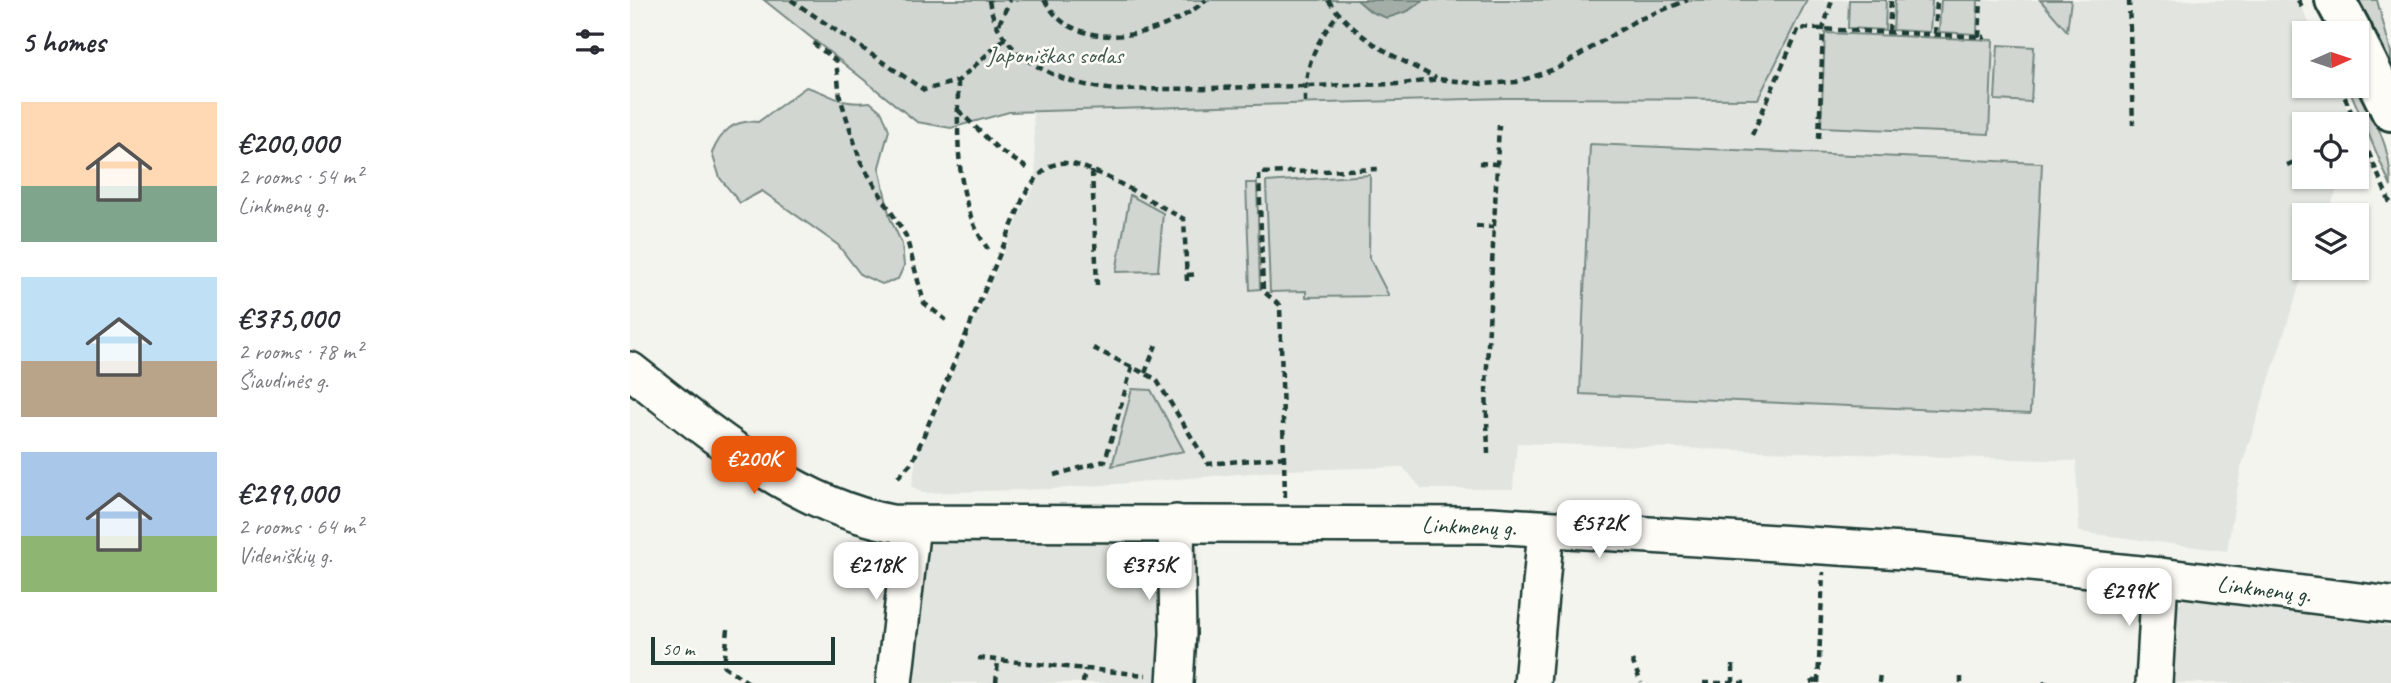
<!DOCTYPE html>
<meta charset="utf-8">
<style>
body{margin:0;font-family:Caveat,sans-serif;background:#f2f2f3;color:#2b2b33;height:100vh;display:flex;flex-direction:column;font-size:26px;white-space:nowrap}
*{box-sizing:border-box;margin:0}
p{font-size:23px;color:#7c7c81}
.icon{flex:none;width:38px;height:38px;fill:none;stroke:currentColor;stroke-width:2;stroke-linecap:round;stroke-linejoin:round}
.map{position:relative;flex:1;overflow:hidden}
.side{display:flex;flex-direction:column;background:#fff;width:630px}
.side>*{flex:none}
.needle{width:46px;rotate:87deg}
.fabs{position:absolute;left:1662px;top:21px;display:grid;gap:14px}
.fabs a{display:grid;place-items:center;width:77px;height:77px;border-radius:0px;background:#fff;box-shadow:0 2px 5px #0004;font-size:35px}
.scale{position:absolute;left:21px;bottom:18px;width:184px;box-sizing:border-box;padding-left:7px;border:4px solid #1f3d34;border-top:0;font-size:19px;line-height:24px;white-space:nowrap;color:#1f3d34;-webkit-text-stroke:5px #fdfcf7;paint-order:stroke}
.price{position:absolute;translate:-50% -60px;padding:0 16px;border-radius:14px;background:#fff;color:#222;font-size:23px;line-height:46px;filter:drop-shadow(0 2px 4px #0008)}
.price::after{content:'';position:absolute;left:50%;top:42px;width:21px;height:16px;margin-left:-10px;background:inherit;clip-path:polygon(0 0,100% 0,50% 100%)}
.price.selected{background:#ea580c;color:#fff}
ul{padding:0;list-style:none}
li{display:flex;align-items:center;gap:21px;height:175px;padding:0 21px}
li span{display:grid;place-items:center;flex:none;width:196px;height:140px;border-radius:0px;color:#555}
li>.icon{margin-inline-start:auto}
span .icon{width:84px;height:84px;fill:#fffc;stroke-width:1}
li b{font-size:30px}
h2{display:flex;justify-content:space-between;align-items:center;height:84px;padding:0 21px;font-size:30px}
main{display:flex;flex:1;min-height:0}
.map>svg:first-child{display:block}
.built{fill:#e2e5df}
.green{fill:#d1d6d1;stroke:#788a82;stroke-width:2}
.water{fill:#a3aea7;stroke:#6e8179;stroke-width:2}
.lines{fill:none;stroke-linecap:round;stroke-linejoin:round}
.minor-casing{stroke:#1f3d34;stroke-width:40}
.major-casing{stroke:#1f3d34;stroke-width:44}
.path{stroke:#1f3d34;stroke-width:4.5;stroke-dasharray:7 5;stroke-linecap:butt}
.minor{stroke:#fdfcf7;stroke-width:35}
.major{stroke:#fdfcf7;stroke-width:38}
.labels{text-anchor:middle;stroke-width:5;stroke-linejoin:round;paint-order:stroke}
.park-label{font-size:24px;fill:#435c53;stroke:#fdfcf7}
.street-label{font-size:24px;fill:#1f3d34;stroke:#fdfcf7}
</style>
<main>
<section class="side">
<h2>5 homes<svg class="icon" aria-label="filters" viewBox="0 0 24 24"><path d="M4 7h16M4 17h16"/><circle cx="9" cy="7" r="2"/><circle cx="15" cy="17" r="2"/></svg></h2>
<ul>
<li><span style="background:linear-gradient(#ffd9b3 60%,#7fa58c 0)"><svg class="icon" aria-label="home" viewBox="0 0 24 24"><path d="M3 11l9-7 9 7M6 9v11h12V9"/></svg></span><div><b>€200,000</b><p>2 rooms · 54 m²</p><p>Linkmenų g.</p></div></li>
<li><span style="background:linear-gradient(#bfe0f5 60%,#b9a48a 0)"><svg class="icon" aria-label="home" viewBox="0 0 24 24"><path d="M3 11l9-7 9 7M6 9v11h12V9"/></svg></span><div><b>€375,000</b><p>2 rooms · 78 m²</p><p>Šiaudinės g.</p></div></li>
<li><span style="background:linear-gradient(#a9c7e8 60%,#8fb573 0)"><svg class="icon" aria-label="home" viewBox="0 0 24 24"><path d="M3 11l9-7 9 7M6 9v11h12V9"/></svg></span><div><b>€299,000</b><p>2 rooms · 64 m²</p><p>Videniškių g.</p></div></li>
</ul>
</section>
<div class="map">
<svg width="1761" height="683" viewBox="0 0 1761 683">
<rect width="100%" height="100%" fill="#f4f4ef"/>
<filter id="ink" filterUnits="userSpaceOnUse"><feTurbulence type="fractalNoise" baseFrequency=".0143" numOctaves="2"/><feDisplacementMap in="SourceGraphic" scale="14" xChannelSelector="R" yChannelSelector="G"/><feConvolveMatrix kernelMatrix="1 2 1 2 8 2 1 2 1" color-interpolation-filters="sRGB"/></filter>
<g filter="url(#ink)">
<g class="built">
<polygon points="1177,0 1410,0 1437,30 1441,0 1668,0 1684,33 1675,33 1675,86 1707,86 1724,124 1675,124 1675,177 1713,177 1696,215 1675,215 1675,268 1611,468 1597,551 1449,532 1446,461 887,443 883,489 792,489 773,467 660,470 424,489 293,493 282,486 286,458 394,204 406,183 403,111 875,98 1128,99"/>
<polygon points="310,537 538,537 536,683 275,683 295,549"/>
<polygon points="1561,594 1761,627 1761,683 1534,683 1536,613"/>
</g>
<g class="green">
<polygon points="134,0 1177,0 1128,99 875,98 379,112 321,128 287,122"/>
<polygon points="1219,0 1256,0 1255,30 1218,28"/>
<polygon points="1265,0 1302,0 1300,32 1263,30"/>
<polygon points="1311,0 1348,0 1347,34 1309,32"/>
<polygon points="1410,0 1441,0 1437,31"/>
<polygon points="1726,0 1747,0 1761,52 1761,71"/>
<polygon points="1195,33 1363,40 1359,134 1191,127"/>
<polygon points="1368,45 1404,47 1401,102 1365,100"/>
<path d="M1718,86H1724C1746,120 1761,146 1761,187Z"/>
<path d="M176,87C204,94 207,106 240,102L252,112L259,130L249,167L260,218L272,244L274,266L268,279L252,284L231,275L208,245L132,191L110,203L90,178L82,153C91,132 103,119 128,122Z"/>
<polygon points="960,144 1412,163 1400,414 950,394"/>
<polygon points="740,175 739,257 759,296 676,297 676,291 640,292 636,182"/>
<polygon points="616,183 627,183 630,289 620,290"/>
<polygon points="500,195 533,213 528,271 486,272"/>
<polygon points="502,389 521,390 554,451 482,466"/>
</g>
<polygon class="water" points="727,0 793,0 778,11 757,18 741,12"/>
<g class="lines">
<g class="minor-casing">
<g id="minor">
<path d="M0,370C78,431 162,504 261,523L860,525L1289,552L1530,576L1761,605"/>
<polyline points="264,683 282,525"/>
<polyline points="545,683 548,634 546,523"/>
<polyline points="902,683 916,529"/>
<polyline points="1524,683 1530,576"/>
</g>
</g>
<g class="major-casing">
<g id="major">
<polyline points="1705,0 1723,33"/>
<polyline points="1727,42 1761,111"/>
</g>
</g>
<g class="path">
<polyline points="161,0 294,90 328,81 375,38"/>
<path d="M359,0C368,61 436,86 488,90L773,84L808,79L852,84L886,82L908,75L930,67L1005,21L1058,0"/>
<path d="M414,0C420,8 427,19 436,24C478,49 541,31 576,0"/>
<path d="M698,0C726,39 765,57 806,78"/>
<polyline points="1499,0 1503,125"/>
<polyline points="1668,0 1674,10"/>
<polyline points="369,24 380,0"/>
<polyline points="1259,32 1261,0"/>
<polyline points="1305,34 1307,0"/>
<polyline points="1349,37 1351,0"/>
<polyline points="183,43 206,61 210,97 231,163 276,236 294,303 316,320"/>
<path d="M328,81C328,135 324,203 358,249"/>
<polyline points="1710,86 1761,205"/>
<path d="M675,102C674,66 686,42 708,14"/>
<polyline points="328,110 369,150 397,168"/>
<polyline points="1122,135 1169,28 1355,37"/>
<polyline points="1189,139 1193,29 1202,0"/>
<polyline points="849,163 867,164"/>
<polyline points="1657,165 1675,158"/>
<polyline points="462,171 467,285"/>
<polyline points="846,226 864,227"/>
<polyline points="557,275 569,274"/>
<polyline points="463,348 526,379 578,464 655,457"/>
<polyline points="515,373 526,345"/>
<polyline points="858,454 856,386 869,125"/>
<polyline points="424,475 475,461 502,367"/>
<path d="M268,477L283,461L395,194C404,181 415,165 431,163C457,160 528,206 554,219L557,281"/>
<polyline points="655,497 650,305 633,291 629,173 750,169"/>
<polyline points="98,629 94,666 119,683"/>
<polyline points="348,658 516,675"/>
<polyline points="1002,660 1011,683"/>
<polyline points="1103,665 1103,682"/>
<polyline points="1415,681 1415,683"/>
<polyline points="366,683 368,660"/>
<polyline points="453,683 455,669"/>
<polyline points="1073,683 1115,683"/>
<polyline points="1180,683 1186,680"/>
<polyline points="1188,683 1193,572"/>
<polyline points="1249,683 1250,673"/>
<polyline points="1331,683 1331,677"/>
</g>
<use href="#minor" class="minor"/>
<use href="#major" class="major"/>
</g>
</g>
<g class="labels">
<g class="park-label">
<text x="425" y="63">Japoniškas sodas</text>
</g>
<g class="street-label">
<text transform="translate(839 526) rotate(2)" y="8">Linkmenų g.</text>
<text transform="translate(1634 589) rotate(7)" y="8">Linkmenų g.</text>
</g>
</g>
</svg>
<div class="fabs">
<a><svg class="needle" viewBox="-14 -14 28 28"><path d="M0-13l5 13h-10z" fill="#e53935"/><path d="M0 13l5-13h-10z" fill="#7c7c81"/></svg></a>
<a><svg class="icon" aria-label="locate" viewBox="0 0 24 24"><circle cx="12" cy="12" r="6"/><path d="M12 2v4M12 18v4M2 12h4M18 12h4"/></svg></a>
<a><svg class="icon" aria-label="layers" viewBox="0 0 24 24"><path d="M12 4l9 5-9 5-9-5zM3 14l9 5 9-5"/></svg></a>
</div>
<div class="scale">50 m</div>
<b class="price selected" style="left:124px;top:496px">€200K</b>
<b class="price" style="left:969px;top:560px">€572K</b>
<b class="price" style="left:246px;top:602px">€218K</b>
<b class="price" style="left:519px;top:602px">€375K</b>
<b class="price" style="left:1499px;top:628px">€299K</b>
</div>
</main>
